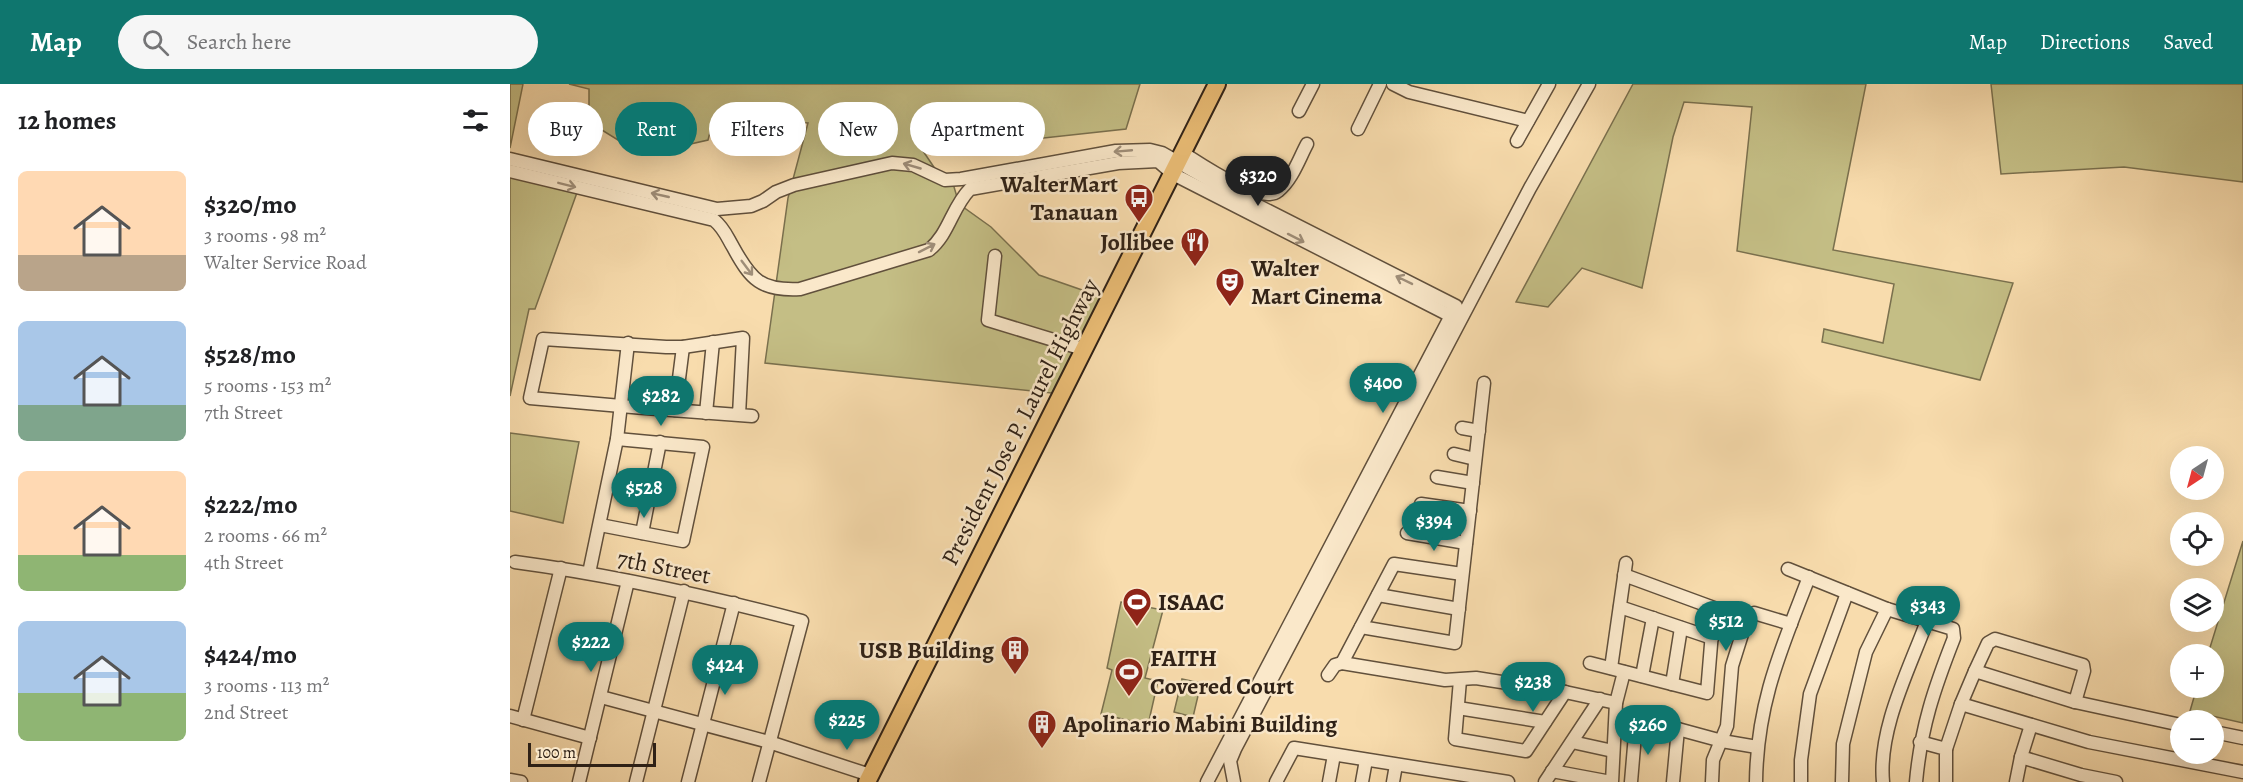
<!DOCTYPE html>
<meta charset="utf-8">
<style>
body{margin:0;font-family:Alegreya,serif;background:#f6f6f6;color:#202124;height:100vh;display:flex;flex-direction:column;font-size:22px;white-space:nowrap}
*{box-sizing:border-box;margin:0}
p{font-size:20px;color:#757577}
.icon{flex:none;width:33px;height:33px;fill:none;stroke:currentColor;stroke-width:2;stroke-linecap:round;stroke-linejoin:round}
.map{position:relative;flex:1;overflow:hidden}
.sheet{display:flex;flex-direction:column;background:#fff;width:510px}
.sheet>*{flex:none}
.banner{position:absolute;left:18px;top:18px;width:570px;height:54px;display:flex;gap:12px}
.needle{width:39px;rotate:216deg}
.fabs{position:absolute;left:1660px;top:362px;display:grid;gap:12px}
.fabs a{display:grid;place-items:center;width:54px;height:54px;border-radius:50%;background:#fff;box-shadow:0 6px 24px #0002;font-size:30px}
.scale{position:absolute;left:18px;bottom:15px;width:128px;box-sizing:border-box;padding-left:6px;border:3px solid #2f2116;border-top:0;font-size:16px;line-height:21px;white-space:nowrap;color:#2f2116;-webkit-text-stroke:4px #fae8ca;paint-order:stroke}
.price{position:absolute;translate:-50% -51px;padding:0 14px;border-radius:21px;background:#0f766e;color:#fff;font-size:20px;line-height:39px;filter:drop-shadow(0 2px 3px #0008)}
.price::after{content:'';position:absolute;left:50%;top:36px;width:18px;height:14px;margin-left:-9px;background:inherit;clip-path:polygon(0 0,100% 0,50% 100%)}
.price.on{background:#222;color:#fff}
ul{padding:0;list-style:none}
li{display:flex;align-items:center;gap:18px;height:150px;padding:0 18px}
li span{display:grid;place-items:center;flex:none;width:168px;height:120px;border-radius:9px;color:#555}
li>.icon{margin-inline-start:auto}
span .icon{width:72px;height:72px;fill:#fffc;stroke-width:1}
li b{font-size:26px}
h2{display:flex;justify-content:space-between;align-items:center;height:72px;padding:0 18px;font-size:26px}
.tag{padding:0 21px;border-radius:27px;background:#fff;box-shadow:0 6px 24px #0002;font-size:21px;line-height:54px}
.tag.on{background:#0f766e;color:#fff}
header{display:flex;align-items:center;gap:36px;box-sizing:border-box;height:84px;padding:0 30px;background:#0f766e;color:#fff}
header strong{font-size:28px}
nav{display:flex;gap:33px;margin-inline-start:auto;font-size:21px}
.search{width:420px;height:54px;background:#f6f6f6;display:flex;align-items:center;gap:15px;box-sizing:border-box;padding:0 21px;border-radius:33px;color:#757577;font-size:22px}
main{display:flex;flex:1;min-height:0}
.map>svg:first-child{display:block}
.green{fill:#c4be85;stroke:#7a704e;stroke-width:1.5}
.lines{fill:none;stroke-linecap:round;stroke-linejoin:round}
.minor-casing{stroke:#61503c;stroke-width:15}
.highway-casing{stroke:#2f2116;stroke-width:20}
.minor{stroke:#fae8ca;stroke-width:12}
.highway{stroke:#ecbe76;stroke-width:16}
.oneway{stroke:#9f8e79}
.labels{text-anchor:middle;stroke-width:5;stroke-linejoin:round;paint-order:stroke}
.poi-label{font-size:24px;font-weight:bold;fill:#2f2116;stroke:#fae8ca;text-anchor:start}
.street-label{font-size:24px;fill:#2f2116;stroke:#fae8ca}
</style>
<header>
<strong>Map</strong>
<div class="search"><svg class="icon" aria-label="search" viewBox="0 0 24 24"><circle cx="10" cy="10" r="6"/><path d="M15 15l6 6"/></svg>Search here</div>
<nav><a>Map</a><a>Directions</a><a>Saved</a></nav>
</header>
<main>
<section class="sheet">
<h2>12 homes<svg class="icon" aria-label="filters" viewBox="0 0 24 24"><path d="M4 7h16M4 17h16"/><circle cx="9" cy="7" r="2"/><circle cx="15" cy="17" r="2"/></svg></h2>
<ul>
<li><span style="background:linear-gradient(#ffd9b3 70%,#b9a48a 0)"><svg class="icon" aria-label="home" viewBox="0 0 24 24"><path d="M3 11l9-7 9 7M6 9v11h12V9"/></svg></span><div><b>$320/mo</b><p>3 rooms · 98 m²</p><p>Walter Service Road</p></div></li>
<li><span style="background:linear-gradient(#a9c7e8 70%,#7fa58c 0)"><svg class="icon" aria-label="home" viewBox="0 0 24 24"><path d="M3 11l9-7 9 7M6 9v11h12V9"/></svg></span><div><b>$528/mo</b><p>5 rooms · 153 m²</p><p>7th Street</p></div></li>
<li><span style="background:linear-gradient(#ffd9b3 70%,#8fb573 0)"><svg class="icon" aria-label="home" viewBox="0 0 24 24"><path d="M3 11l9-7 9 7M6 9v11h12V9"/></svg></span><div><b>$222/mo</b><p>2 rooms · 66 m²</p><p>4th Street</p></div></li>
<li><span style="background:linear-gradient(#a9c7e8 60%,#8fb573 0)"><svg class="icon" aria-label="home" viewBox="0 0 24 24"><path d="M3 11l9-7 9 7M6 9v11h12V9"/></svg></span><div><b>$424/mo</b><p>3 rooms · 113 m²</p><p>2nd Street</p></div></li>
</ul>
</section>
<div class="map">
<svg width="1733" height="698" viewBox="0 0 1733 698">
<rect width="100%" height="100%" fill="#f8dcad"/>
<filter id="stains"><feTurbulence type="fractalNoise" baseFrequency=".00333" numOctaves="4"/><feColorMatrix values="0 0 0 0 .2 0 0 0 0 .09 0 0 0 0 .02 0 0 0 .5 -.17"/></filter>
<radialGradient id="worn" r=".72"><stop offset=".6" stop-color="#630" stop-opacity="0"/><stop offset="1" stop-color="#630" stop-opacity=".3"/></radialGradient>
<g class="green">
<polygon points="0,0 13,0 0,64"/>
<polygon points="59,0 630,0 616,45 413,67 432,95 442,96 449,120 481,143 529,191 598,215 551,310 255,279 278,114 298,39 204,33 198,56 132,71 79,38 79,5"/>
<polygon points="1123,0 1356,0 1323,166 1503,199 1470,296 1312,258 1314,245 1373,259 1384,200 1227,167 1242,23 1174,18 1163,53 1132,204 1072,184 1038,223 1006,218"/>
<polygon points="1481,0 1733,0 1733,98 1614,83 1491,90"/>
<polygon points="0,87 69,103 25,225 19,225 0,312"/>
<polygon points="0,349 69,358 53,439 0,427"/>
<polygon points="1733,457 1733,639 1680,627 1687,603 1704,603 1704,570 1698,570"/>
<polygon points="611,518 653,526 635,594 648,597 638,641 591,630 602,586 597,584"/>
<polygon points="672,595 691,599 683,633 664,628"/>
</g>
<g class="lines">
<g class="minor-casing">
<g id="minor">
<polyline points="883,0 899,8 1018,37"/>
<polyline points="789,27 803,0"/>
<polyline points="848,45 870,0"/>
<polyline points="1007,57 1039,0"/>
<path d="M673,69C689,79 751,122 768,107C782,96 789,75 797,60"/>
<polyline points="0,75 207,125 241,122 253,117 266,108 284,101 382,79 403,81 435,96 451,95 606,67 640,66 652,69 717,106 946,222 697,698"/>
<path d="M0,87L204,136C214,144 217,153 223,163C241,196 251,207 290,205L419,166C439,150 442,123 460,105L608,79L648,77L663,90L941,232"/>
<polyline points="485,172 478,236 573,265"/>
<polyline points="165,326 173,263"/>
<polyline points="196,329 203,258"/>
<path d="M229,331L233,254L173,263H156L33,255L20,314C94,321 168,327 242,332"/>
<polyline points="952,344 969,347"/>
<polyline points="944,370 965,375"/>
<polyline points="927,393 963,399"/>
<polyline points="911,420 960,427"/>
<polyline points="90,441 173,457 193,363 107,355"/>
<polyline points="132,449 150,358"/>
<polyline points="897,449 956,459"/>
<path d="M5,478C102,491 197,512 292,537L249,698"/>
<path d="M1278,485L1377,525L1443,545L1444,554C1424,605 1411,643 1406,698"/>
<polyline points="79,489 107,355 118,259"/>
<polyline points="868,511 949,525"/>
<polyline points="1110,523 1202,554"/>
<polyline points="851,543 945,559 974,299"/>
<polyline points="832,579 884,480 952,490"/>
<polyline points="1080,579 1197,609 1204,524 1114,491"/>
<polyline points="1101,584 1116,479"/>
<polyline points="1465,587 1478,559 1485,555 1573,581 1574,587 1565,618"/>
<polyline points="818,591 825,581 832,579 935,596 966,594 1055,608 1106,619"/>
<polyline points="1132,592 1143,534"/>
<polyline points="950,596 945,655 1016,667 1055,608"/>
<polyline points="1162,600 1171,544"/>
<polyline points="91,613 259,658 360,691"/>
<polyline points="1451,620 1579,658 1733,688"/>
<polyline points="948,624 1035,638"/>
<polyline points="0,632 80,654"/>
<polyline points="13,636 51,484"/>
<polyline points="1521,641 1511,673 1571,691 1606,698"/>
<polyline points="1704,648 1733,654"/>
<polyline points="1062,658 1103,667"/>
<polyline points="1410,658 1436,665 1436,698"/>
<polyline points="1436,665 1451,620 1465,587 1565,618 1671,641"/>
<polyline points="1042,687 1101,698"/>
<polyline points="0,696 11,698"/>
<polyline points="69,698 118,497"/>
<polyline points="126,698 174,507"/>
<polyline points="178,698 224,519"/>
<polyline points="724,698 720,677 725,665 1020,104 1079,0"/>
<polyline points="766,698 784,664 998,698"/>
<polyline points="819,698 824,671"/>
<polyline points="852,698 856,676"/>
<polyline points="883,698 886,681"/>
<polyline points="1035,698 1090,615"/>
<polyline points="1102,698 1106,619 1114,588"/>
<polyline points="1121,698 1126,639 1131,635 1212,657 1247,663"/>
<polyline points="1163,698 1168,645"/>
<polyline points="1202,698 1203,676 1217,642 1222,582 1238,531 1244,529 1281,540"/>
<path d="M1246,698C1247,618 1271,566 1299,493"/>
<polyline points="1291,698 1291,676 1300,610 1337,509"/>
<polyline points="1332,698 1333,660 1356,568 1377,525"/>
<path d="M1373,698C1368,645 1399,586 1417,537"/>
<polyline points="1506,698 1511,673"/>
</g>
</g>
<g class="highway-casing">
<polyline id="highway" points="357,698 707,0"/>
</g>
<use href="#minor" class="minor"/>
<use href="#highway" class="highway"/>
</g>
<defs><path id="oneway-shaft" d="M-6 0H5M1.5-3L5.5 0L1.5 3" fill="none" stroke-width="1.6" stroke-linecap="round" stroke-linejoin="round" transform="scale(1.5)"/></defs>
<g class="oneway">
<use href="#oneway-shaft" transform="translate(613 67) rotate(175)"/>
<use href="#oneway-shaft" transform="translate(402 82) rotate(-164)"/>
<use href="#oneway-shaft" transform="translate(57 101) rotate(14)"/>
<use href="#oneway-shaft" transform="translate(150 111) rotate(-167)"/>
<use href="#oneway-shaft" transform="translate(786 154) rotate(27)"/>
<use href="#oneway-shaft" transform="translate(417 164) rotate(-27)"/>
<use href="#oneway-shaft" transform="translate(237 184) rotate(53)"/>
<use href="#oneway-shaft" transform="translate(894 196) rotate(-154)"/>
</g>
<defs>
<g id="bus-pin" transform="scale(1.5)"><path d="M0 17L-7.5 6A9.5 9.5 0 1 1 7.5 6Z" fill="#8f2418" stroke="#fae8ca"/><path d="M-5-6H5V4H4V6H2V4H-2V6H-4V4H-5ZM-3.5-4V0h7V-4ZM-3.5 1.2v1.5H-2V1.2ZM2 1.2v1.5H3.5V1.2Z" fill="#fff"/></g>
<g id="restaurant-pin" transform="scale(1.5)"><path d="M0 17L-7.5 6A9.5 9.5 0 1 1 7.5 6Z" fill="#8f2418" stroke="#fae8ca"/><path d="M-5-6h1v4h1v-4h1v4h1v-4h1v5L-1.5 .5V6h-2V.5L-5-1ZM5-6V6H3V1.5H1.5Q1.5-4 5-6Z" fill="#fff"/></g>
<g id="theatre-pin" transform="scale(1.5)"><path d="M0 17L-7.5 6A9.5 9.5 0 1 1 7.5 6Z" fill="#8f2418" stroke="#fae8ca"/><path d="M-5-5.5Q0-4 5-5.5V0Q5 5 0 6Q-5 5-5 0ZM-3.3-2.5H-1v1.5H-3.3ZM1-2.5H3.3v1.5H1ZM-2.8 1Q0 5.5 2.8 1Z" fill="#fff"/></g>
<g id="stadium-pin" transform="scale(1.5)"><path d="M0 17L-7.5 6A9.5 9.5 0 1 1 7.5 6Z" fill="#8f2418" stroke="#fae8ca"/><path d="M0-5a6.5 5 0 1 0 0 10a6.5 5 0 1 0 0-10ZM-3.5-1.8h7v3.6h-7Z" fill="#fff"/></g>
<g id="building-pin" transform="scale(1.5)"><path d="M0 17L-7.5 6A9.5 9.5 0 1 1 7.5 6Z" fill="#8f2418" stroke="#fae8ca"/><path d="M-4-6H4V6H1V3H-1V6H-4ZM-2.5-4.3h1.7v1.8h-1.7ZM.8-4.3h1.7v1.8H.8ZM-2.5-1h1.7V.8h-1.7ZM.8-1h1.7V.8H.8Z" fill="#fff"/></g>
</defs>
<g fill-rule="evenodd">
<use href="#bus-pin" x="629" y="114"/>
<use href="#restaurant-pin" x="685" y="158"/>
<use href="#theatre-pin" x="720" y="198"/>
<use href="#stadium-pin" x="627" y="518"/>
<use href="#building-pin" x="505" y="566"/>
<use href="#stadium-pin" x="619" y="588"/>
<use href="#building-pin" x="532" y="640"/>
</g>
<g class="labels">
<g class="poi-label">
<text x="608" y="108" text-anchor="end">WalterMart<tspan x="608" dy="28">Tanauan</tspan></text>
<text x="664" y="166" text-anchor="end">Jollibee</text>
<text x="741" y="192">Walter<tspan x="741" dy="28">Mart Cinema</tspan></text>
<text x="648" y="526">ISAAC</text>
<text x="484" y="574" text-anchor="end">USB Building</text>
<text x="640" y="582">FAITH<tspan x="640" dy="28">Covered Court</tspan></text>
<text x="553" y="648">Apolinario Mabini Building</text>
</g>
<g class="street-label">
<text transform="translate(510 338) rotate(-63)" y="8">President Jose P. Laurel Highway</text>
<text transform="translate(154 483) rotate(11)" y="8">7th Street</text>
</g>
</g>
<rect width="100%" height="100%" filter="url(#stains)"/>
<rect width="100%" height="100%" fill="url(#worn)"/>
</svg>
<div class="fabs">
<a><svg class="needle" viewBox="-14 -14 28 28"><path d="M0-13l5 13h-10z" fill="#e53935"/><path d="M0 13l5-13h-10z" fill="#757577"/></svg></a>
<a><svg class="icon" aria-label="locate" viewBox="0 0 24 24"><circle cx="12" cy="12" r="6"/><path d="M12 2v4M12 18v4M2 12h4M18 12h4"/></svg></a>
<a><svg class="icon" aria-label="layers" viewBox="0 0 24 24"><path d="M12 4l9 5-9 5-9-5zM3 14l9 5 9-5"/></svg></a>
<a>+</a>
<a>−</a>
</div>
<div class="scale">100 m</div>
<b class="price on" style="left:748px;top:123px">$320</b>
<b class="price" style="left:873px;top:330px">$400</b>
<b class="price" style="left:151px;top:343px">$282</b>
<b class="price" style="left:134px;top:435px">$528</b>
<b class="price" style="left:924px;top:468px">$394</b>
<b class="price" style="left:1418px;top:553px">$343</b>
<b class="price" style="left:1216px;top:568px">$512</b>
<b class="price" style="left:81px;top:589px">$222</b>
<b class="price" style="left:215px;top:612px">$424</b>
<b class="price" style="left:1023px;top:629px">$238</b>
<b class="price" style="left:337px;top:667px">$225</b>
<b class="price" style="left:1138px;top:672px">$260</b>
<div class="banner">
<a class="tag">Buy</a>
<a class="tag on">Rent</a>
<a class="tag">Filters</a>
<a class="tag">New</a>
<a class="tag">Apartment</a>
</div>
</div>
</main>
